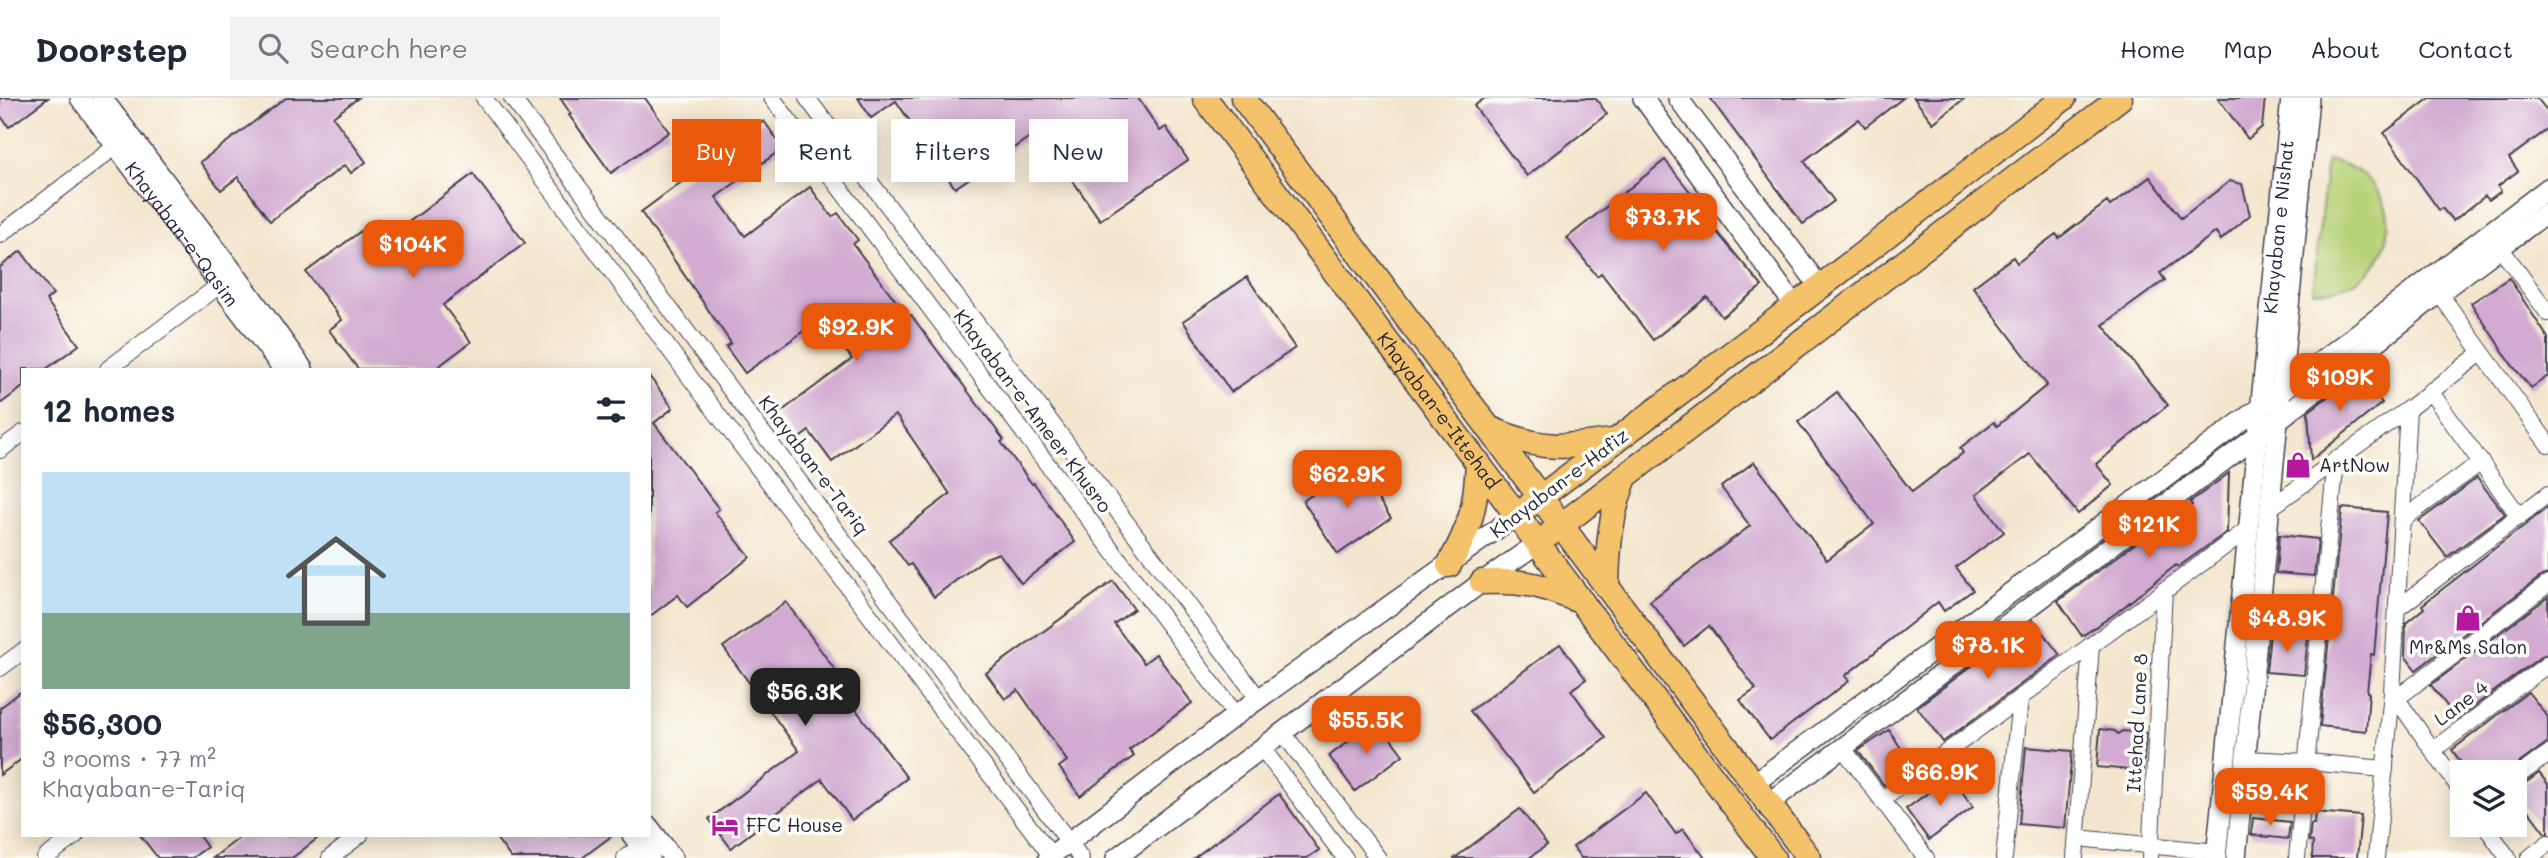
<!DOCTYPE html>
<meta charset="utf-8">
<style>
body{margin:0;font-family:Mali,sans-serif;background:#f2f2f3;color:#1f2937;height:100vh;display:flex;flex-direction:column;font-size:26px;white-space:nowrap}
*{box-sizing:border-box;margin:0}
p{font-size:23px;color:#747a83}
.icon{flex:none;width:38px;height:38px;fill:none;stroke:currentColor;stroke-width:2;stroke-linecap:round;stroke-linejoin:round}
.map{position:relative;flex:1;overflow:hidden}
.sheet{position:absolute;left:21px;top:270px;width:630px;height:469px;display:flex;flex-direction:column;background:#fff;border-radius:0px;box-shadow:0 4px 18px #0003}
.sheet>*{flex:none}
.guide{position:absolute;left:672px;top:21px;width:665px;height:63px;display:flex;gap:14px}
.buttons{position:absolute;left:2450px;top:662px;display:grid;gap:14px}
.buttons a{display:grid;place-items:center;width:77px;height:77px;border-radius:0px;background:#fff;box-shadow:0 4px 18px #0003;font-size:35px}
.price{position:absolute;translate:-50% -60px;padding:0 16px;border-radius:14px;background:#ea580c;color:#fff;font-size:23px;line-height:46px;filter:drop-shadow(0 2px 4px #0008)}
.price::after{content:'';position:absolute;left:50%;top:42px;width:21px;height:16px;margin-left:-10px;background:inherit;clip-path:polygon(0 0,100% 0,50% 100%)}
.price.current{background:#222;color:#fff}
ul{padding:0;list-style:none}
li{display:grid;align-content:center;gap:14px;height:371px;padding:0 21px}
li+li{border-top:2px solid #e0e1e3}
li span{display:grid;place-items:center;height:217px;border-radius:0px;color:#555}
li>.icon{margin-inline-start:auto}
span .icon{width:126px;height:126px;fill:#fffc;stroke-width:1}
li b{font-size:30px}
h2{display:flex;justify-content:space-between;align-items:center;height:84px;padding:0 21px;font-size:30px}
.chip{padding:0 24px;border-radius:0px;background:#fff;box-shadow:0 4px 18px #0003;font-size:24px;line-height:63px}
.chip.current{background:#ea580c;color:#fff}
header{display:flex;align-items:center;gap:42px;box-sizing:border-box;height:98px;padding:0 35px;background:#fff;border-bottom:2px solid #e0e1e3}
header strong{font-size:33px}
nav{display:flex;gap:38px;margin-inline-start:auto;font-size:24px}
.search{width:490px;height:63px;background:#f2f2f3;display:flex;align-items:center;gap:18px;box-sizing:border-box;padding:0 24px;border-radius:0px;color:#747a83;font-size:26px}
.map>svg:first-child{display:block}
.green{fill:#b7d278;stroke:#6c7a5a;stroke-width:2}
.building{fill:#d2aad2}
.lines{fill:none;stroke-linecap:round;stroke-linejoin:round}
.minor-casing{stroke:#423f51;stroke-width:18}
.tertiary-casing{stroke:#423f51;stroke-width:22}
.primary-casing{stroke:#423f51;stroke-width:27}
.minor{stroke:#fff;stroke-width:16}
.tertiary{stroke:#fff;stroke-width:19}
.primary{stroke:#f4c26a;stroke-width:24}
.labels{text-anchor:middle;stroke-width:7;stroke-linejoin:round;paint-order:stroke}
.street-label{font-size:19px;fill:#22223b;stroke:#fdfcf7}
.poi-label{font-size:19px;fill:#22223b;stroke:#fdfcf7;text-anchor:start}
</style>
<header>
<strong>Doorstep</strong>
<div class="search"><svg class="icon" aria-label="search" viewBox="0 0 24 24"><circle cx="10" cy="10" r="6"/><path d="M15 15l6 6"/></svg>Search here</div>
<nav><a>Home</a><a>Map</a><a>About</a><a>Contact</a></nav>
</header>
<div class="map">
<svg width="2548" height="760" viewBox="0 0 2548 760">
<rect width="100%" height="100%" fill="#fdfcf7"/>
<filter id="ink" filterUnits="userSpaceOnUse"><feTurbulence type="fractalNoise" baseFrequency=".0143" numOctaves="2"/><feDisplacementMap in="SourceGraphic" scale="14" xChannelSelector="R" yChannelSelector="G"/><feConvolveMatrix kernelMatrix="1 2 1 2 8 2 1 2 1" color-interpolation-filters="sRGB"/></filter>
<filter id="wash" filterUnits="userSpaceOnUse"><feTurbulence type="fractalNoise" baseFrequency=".00686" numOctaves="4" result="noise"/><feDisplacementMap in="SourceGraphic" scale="28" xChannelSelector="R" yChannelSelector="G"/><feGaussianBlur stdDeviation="1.57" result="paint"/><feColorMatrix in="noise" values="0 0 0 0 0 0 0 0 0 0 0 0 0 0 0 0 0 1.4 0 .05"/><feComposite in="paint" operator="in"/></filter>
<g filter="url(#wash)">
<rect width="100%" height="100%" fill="#f4e6ce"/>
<path class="green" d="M2327,62C2414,77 2408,193 2313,193Z"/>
<g id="blocks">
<g class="building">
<polygon points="0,0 48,0 9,29 0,17"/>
<polygon points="286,0 358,0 333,19 366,64 351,75 345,67 270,123 238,79 221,92 200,64"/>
<polygon points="560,0 645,0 669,34 611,75 569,17 571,16"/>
<polygon points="858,0 1138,0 1160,33 1166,29 1188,62 1100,122 1040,35 1037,34 955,90 896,3 871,20"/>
<polygon points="1485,0 1595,0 1607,16 1527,78 1474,8"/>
<polygon points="1710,0 1903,0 1865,29 1859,21 1804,63 1834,103 1803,126"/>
<polygon points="1914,0 1965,0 1933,25"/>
<polygon points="2218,0 2265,0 2262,29 2248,41"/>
<polygon points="2430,0 2537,0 2548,14 2548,31 2509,60 2518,73 2498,88 2501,93 2489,102 2485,98 2453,123 2442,110 2439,112 2384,35"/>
<polygon points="764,23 783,50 716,99 745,138 810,89 832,119 838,115 858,142 853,146 908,219 911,217 984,315 1004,342 1001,344 1032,386 1034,385 1075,444 1021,485 999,455 986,460 934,499 911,466 908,468 889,442 950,396 898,320 895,317 832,364 809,333 797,342 778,316 852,261 822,220 745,275 726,249 731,245 641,114"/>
<polygon points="1665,62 1695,100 1691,103 1762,188 1722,219 1707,199 1653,242 1601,175 1597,178 1567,140"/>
<polygon points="473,76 525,145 443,207 471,244 435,271 358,271 329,232 342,222 306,174 377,121 390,138"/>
<polygon points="2150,79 2181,120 2230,83 2242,86 2250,117 2221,142 2216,134 2160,175 2165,182 2103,227 2168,307 2096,366 2113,387 2078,416 2030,356 1976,397 2004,434 1956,470 1973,492 1944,513 1938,504 1845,578 1849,583 1770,642 1740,602 1756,591 1709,528 1684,548 1650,503 1750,428 1721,389 1754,364 1827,462 1874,426 1798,324 1837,294 1912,394 1963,355 1960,350 1994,324 1997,328 2047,287 1973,189 2013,159 2017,165 2056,136 2059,140 2107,104 2110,108"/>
<polygon points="21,153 53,196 46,202 79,247 46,271 23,271 23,289 0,306 0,169"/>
<polygon points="1247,179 1295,250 1231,294 1183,223"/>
<polygon points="2509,180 2548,240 2548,278 2531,290 2512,267 2471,205"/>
<polygon points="2358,275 2382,305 2311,362 2308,314"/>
<polygon points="649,278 673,310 654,325 719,411 715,414 750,459 687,509 678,497 649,519"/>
<polygon points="1355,367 1391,420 1338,456 1303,403"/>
<polygon points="2229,375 2227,434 2178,469 2176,467 2116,515 2082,538 2058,503 2149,435 2150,436 2192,407 2190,404"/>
<polygon points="2477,380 2505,416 2447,459 2419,423"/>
<polygon points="2548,409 2548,476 2542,478 2416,572 2405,558 2406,525 2424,510 2422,507"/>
<polygon points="2342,410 2387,414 2374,557 2371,556 2367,594 2369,595 2366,633 2320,628"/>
<polygon points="2279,437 2318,441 2314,478 2276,475"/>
<polygon points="1113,483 1134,511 1114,526 1144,565 1156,556 1192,605 1129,652 1134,658 1080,698 1059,669 1067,663 1018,592 1005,601 986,575"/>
<polygon points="2548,499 2548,556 2542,558 2457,621 2431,587"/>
<polygon points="786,504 848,590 843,594 907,680 852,722 822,681 731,750 709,721 799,653 723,549"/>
<polygon points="2033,522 2060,557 1943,644 1917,609"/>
<polygon points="2270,536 2308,539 2304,577 2266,574"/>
<polygon points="1560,546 1586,581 1571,592 1606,640 1534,694 1470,613"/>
<polygon points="23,592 23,660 0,677 0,610"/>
<polygon points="2528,594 2548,619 2548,644 2507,674 2468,674 2452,652"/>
<polygon points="1377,622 1403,657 1355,693 1329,658"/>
<polygon points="2100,631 2115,633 2118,636 2122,633 2146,635 2143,673 2097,669"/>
<polygon points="1889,632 1912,667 1884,687 1858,653"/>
<polygon points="2026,649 2072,653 2065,730 2019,726"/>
<polygon points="2539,675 2548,686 2548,735 2545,735 2515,695 2515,690 2521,688"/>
<polygon points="1951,678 1973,709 1929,742 1906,711"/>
<polygon points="1646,695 1676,736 1683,731 1705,760 1581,760 1573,749"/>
<polygon points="1279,696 1319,752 1307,760 1194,760"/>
<polygon points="1520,711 1547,747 1529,760 1455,760"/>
<polygon points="2315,714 2361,718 2357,760 2312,760 2313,744 2309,743 2311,726 2314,726"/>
<polygon points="2253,720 2290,724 2288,741 2251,737"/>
<polygon points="140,737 198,737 207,749 192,760 158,760"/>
<polygon points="243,737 322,737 292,760 213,760"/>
<polygon points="494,737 613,737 582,760 511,760"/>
</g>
</g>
</g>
<g filter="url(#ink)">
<use href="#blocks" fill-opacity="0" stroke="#423f51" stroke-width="2"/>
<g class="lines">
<g class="minor-casing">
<g id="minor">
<polyline points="484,0 703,297 1053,760"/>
<polyline points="512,0 1081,760"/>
<polyline points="772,0 1236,617"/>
<polyline points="807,0 1259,601"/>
<polyline points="0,137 116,48"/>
<polyline points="2499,148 2548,215"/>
<polyline points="2439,195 2548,346"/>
<polyline points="108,271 221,186"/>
<polyline points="2430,293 2519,418"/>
<polyline points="0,352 23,335"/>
<polyline points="2270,410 2408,311 2481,255"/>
<polyline points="2402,422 2481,364"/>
<polyline points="2398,510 2548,396"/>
<polyline points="0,570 23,553"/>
<polyline points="2392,594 2462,694"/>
<polyline points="2397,600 2548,486"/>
<polyline points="1283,635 1378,760"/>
<polyline points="1842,649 1926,760"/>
<polyline points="1262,650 1345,760"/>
<polyline points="2433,652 2548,566"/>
<polyline points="2247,661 2307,664 2385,671"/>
<polyline points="2515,680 2548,656"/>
<polyline points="1882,702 2248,431"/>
<polyline points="2484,726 2508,760"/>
<polyline points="2077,740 2217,754"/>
<polyline points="45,760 76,737"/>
<polyline points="330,760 360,737"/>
<polyline points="625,760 641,748"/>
<polyline points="2004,760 2020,601"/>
<polyline points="2075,760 2091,548"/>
<polyline points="2150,760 2164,492"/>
<polyline points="2297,760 2336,361"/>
<polyline points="2376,760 2392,594 2408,311"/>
<polyline points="2529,760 2548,745"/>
</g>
</g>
<g class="tertiary-casing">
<g id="tertiary">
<path id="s1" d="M80,0L283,271"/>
<polyline points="102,0 238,180 303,271"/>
<polyline points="1643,0 1795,208"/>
<polyline points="1678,0 1820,189"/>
<polyline points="1753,686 2282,293 2548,90"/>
<polyline points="1768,706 2277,323 2439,195 2548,114"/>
<polyline points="649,729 673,760"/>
<polyline points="632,737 650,760"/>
<polyline points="1048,760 1236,617 1518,416"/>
<polyline points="1116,760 1482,484 1538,445"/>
<path id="s2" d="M2216,760L2291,0"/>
<polyline points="2236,760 2309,0"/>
</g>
</g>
<g class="primary-casing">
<g id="primary">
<path id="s3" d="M1205,0L1773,760"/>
<polyline points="1243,0 1809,760"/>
<path d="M1491,331C1540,352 1561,350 1612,343"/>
<polyline points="1530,407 1820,189 2064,0"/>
<polyline points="1551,435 2120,0"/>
<path d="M1449,467C1471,429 1476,407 1478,364"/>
<path d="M1482,484C1526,482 1541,487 1582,504"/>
<path d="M1607,489C1608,448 1610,417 1625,379"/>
</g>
</g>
<use href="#minor" class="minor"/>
<use href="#tertiary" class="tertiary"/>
<use href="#primary" class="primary"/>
</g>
</g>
<defs>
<g id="shop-bare" transform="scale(2.1)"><path d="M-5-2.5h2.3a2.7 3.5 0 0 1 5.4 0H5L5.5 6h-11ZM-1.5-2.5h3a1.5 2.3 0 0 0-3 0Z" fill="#b5179e" stroke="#fdfcf7" stroke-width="2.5" paint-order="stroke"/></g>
<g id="hotel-bare" transform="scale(2.1)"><path d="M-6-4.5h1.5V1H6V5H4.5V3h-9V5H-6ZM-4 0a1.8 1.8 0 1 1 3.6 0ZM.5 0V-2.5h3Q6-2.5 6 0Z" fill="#b5179e" stroke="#fdfcf7" stroke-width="2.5" paint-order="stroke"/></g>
</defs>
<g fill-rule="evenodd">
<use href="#shop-bare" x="2298" y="367"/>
<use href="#shop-bare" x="2468" y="520"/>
<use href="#hotel-bare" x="725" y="727"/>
</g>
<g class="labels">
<g class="street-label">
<text dy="7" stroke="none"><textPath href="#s2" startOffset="634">Khayaban e Nishat</textPath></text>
<text dy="7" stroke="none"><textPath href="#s1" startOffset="170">Khayaban-e-Qasim</textPath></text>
<text dy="7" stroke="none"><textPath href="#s3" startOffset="390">Khayaban-e-Ittehad</textPath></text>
<text transform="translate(1033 313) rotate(53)" y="7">Khayaban-e-Ameer Khusro</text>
<text transform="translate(814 367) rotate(53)" y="7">Khayaban-e-Tariq</text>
<text transform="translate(1559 385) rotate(-37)" y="7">Khayaban-e-Hafiz</text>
<text transform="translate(2461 605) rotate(-37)" y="7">Lane 4</text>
<text transform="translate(2137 625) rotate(-87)" y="7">Ittehad Lane 8</text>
</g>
<g class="poi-label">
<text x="2319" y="374">ArtNow</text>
<text x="2468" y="556" text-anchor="middle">Mr&amp;Ms Salon</text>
<text x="746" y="734">FFC House</text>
</g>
</g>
</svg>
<div class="buttons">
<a><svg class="icon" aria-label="layers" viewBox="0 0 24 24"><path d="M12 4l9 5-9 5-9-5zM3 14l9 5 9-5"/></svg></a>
</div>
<b class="price" style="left:1663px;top:155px">$73.7K</b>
<b class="price" style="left:413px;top:182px">$104K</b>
<b class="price" style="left:856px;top:265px">$92.9K</b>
<b class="price" style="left:2340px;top:315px">$109K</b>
<b class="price" style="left:1347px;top:412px">$62.9K</b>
<b class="price" style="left:2149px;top:462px">$121K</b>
<b class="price" style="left:2287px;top:556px">$48.9K</b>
<b class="price" style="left:1988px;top:583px">$78.1K</b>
<b class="price current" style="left:805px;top:630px">$56.3K</b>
<b class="price" style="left:1366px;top:658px">$55.5K</b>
<b class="price" style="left:1940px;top:710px">$66.9K</b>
<b class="price" style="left:2270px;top:730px">$59.4K</b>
<div class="guide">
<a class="chip current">Buy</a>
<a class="chip">Rent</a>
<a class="chip">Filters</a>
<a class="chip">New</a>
</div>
<section class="sheet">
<h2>12 homes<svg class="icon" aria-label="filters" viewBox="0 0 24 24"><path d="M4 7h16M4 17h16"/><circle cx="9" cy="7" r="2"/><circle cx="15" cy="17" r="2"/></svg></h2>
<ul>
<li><span style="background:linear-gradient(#bfe0f5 65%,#7fa58c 0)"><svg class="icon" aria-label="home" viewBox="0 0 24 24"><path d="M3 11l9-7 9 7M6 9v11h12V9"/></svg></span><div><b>$56,300</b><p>3 rooms · 77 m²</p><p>Khayaban-e-Tariq</p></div></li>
</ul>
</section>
</div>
